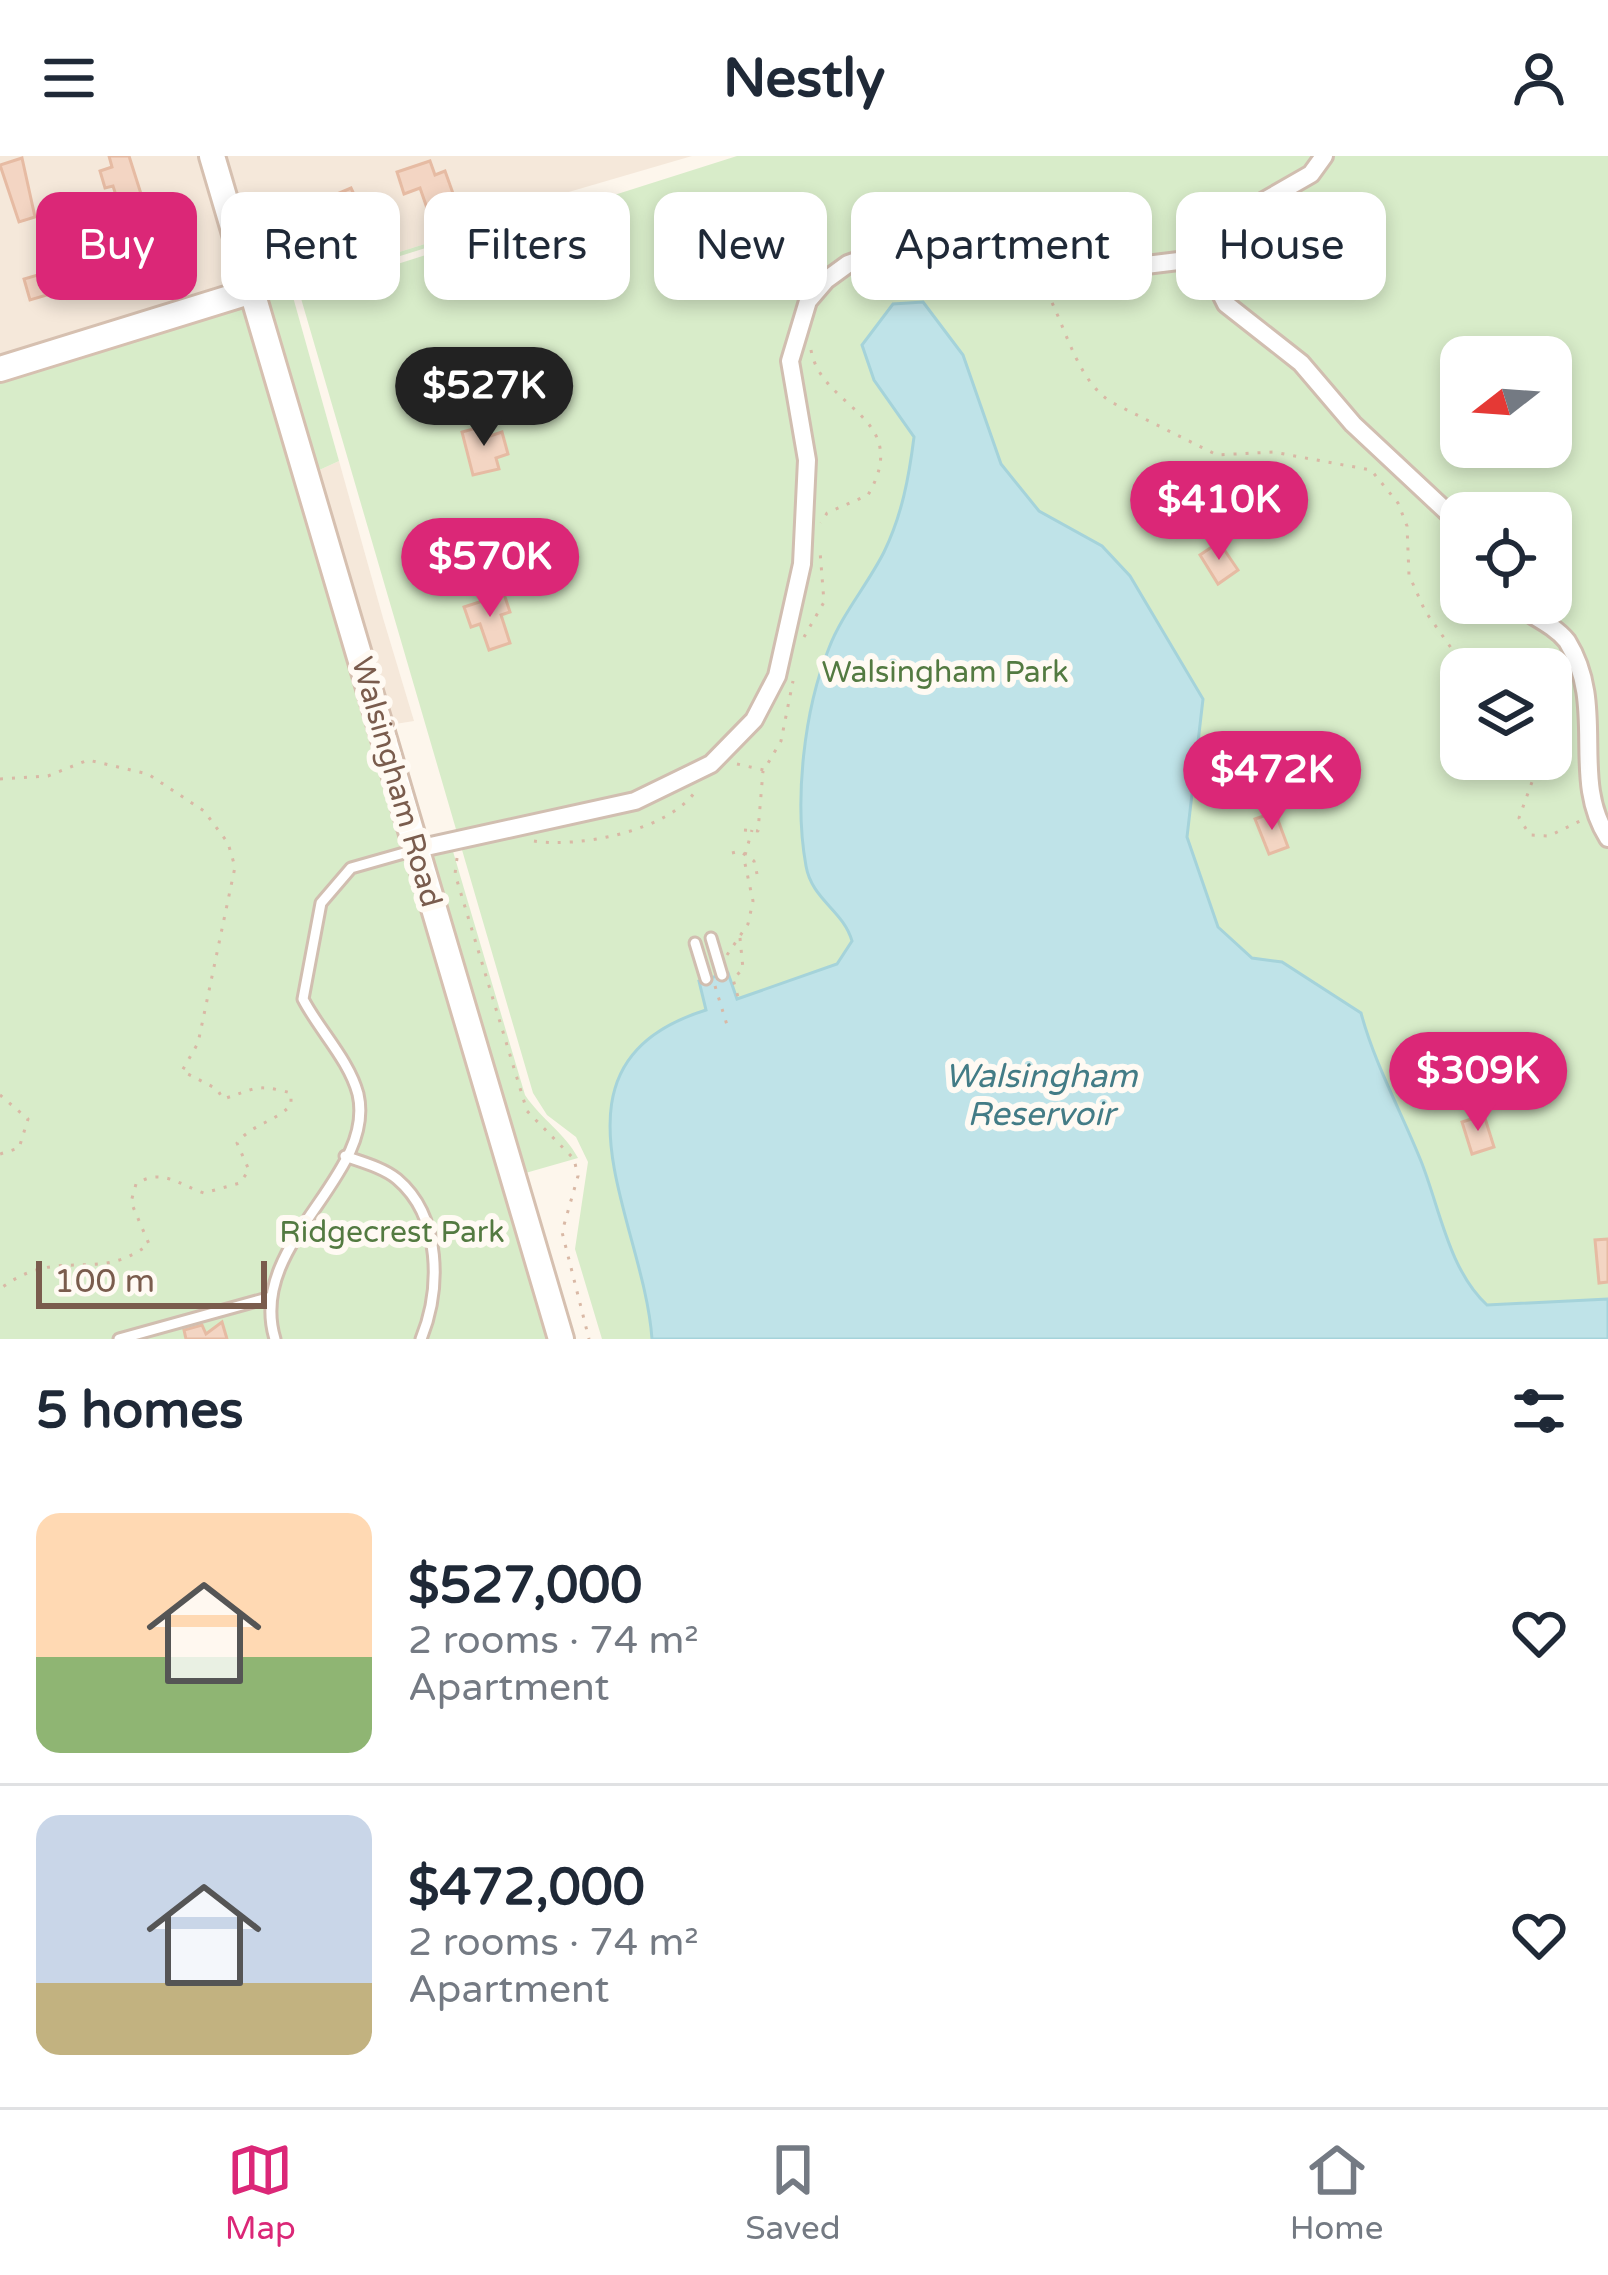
<!DOCTYPE html>
<meta charset="utf-8">
<style>
body{margin:0;font-family:"Varela Round",sans-serif;background:#f2f2f3;color:#1f2937;height:100vh;display:flex;flex-direction:column;font-size:45px;white-space:nowrap}
*{box-sizing:border-box;margin:0}
p{font-size:39px;color:#747a83}
.icon{flex:none;width:66px;height:66px;fill:none;stroke:currentColor;stroke-width:2;stroke-linecap:round;stroke-linejoin:round}
.map{position:relative;height:1183px;overflow:hidden}
.sheet{display:flex;flex-direction:column;background:#fff;flex:1}
.sheet>*{flex:none}
.guide{position:absolute;left:36px;top:36px;width:1536px;height:108px;display:flex;gap:24px}
.needle{width:78px;rotate:253deg}
.buttons{position:absolute;left:1440px;top:180px;display:grid;gap:24px}
.buttons a{display:grid;place-items:center;width:132px;height:132px;border-radius:24px;background:#fff;box-shadow:0 6px 18px #0003;font-size:60px}
.scale{position:absolute;left:36px;bottom:30px;width:231px;box-sizing:border-box;padding-left:12px;border:6px solid #7a5c4d;border-top:0;font-size:33px;line-height:42px;white-space:nowrap;color:#7a5c4d;-webkit-text-stroke:9px #fffaf3;paint-order:stroke}
.price{position:absolute;translate:-50% -102px;padding:0 27px;border-radius:42px;background:#db2777;color:#fff;font-size:39px;line-height:78px;filter:drop-shadow(0 3px 6px #0008)}
.price::after{content:'';position:absolute;left:50%;top:72px;width:36px;height:27px;margin-left:-18px;background:inherit;clip-path:polygon(0 0,100% 0,50% 100%)}
.price.current{background:#222;color:#fff}
ul{padding:0;list-style:none}
li{display:flex;align-items:center;gap:36px;height:300px;padding:0 36px}
li+li{border-top:3px solid #e0e1e3}
li span{display:grid;place-items:center;flex:none;width:336px;height:240px;border-radius:24px;color:#555}
li>.icon{margin-inline-start:auto}
span .icon{width:144px;height:144px;fill:#fffc;stroke-width:1}
li b{font-size:51px}
h2{display:flex;justify-content:space-between;align-items:center;height:144px;padding:0 36px;font-size:51px}
.chip{padding:0 42px;border-radius:24px;background:#fff;box-shadow:0 6px 18px #0003;font-size:42px;line-height:108px}
.chip.current{background:#db2777;color:#fff}
header{display:flex;justify-content:space-between;align-items:center;height:156px;padding:0 36px;background:#fff;font-size:54px;font-weight:700}
.tabs{display:flex;justify-content:space-around;align-items:center;height:168px;border-top:3px solid #e0e1e3;background:#fff;font-size:33px;color:#747a83}
.tabs a{display:grid;justify-items:center;gap:6px}
.tabs .current{color:#db2777}
.map>svg:first-child{display:block}
.residential{fill:#f5e8da}
.green{fill:#d8ecc9;fill-rule:evenodd}
.water{fill:#bfe3e8;stroke:#a5d3da;stroke-width:3}
.building{fill:#f3d5c3;stroke:#e6bba3;stroke-width:3}
.lines{fill:none;stroke-linecap:round;stroke-linejoin:round}
.lane-casing{stroke:#d1beb0;stroke-width:15}
.street-casing{stroke:#d1beb0;stroke-width:22}
.secondary-casing{stroke:#d6c0b0;stroke-width:30}
.path{stroke:#d9b8a5;stroke-width:3;stroke-dasharray:3 9;stroke-linecap:butt}
.lane{stroke:#fff;stroke-width:9}
.street{stroke:#fff;stroke-width:16}
.secondary{stroke:#fff;stroke-width:24}
.labels{text-anchor:middle;stroke-width:12;stroke-linejoin:round;paint-order:stroke}
.park-label{font-size:30px;fill:#537a41;stroke:#fffaf3}
.street-label{font-size:30px;fill:#7a5c4d;stroke:#fffaf3}
.water-label{font-size:33px;font-style:italic;fill:#437c86;stroke:#fffaf3}
</style>
<header><svg class="icon" aria-label="menu" viewBox="0 0 24 24"><path d="M4 6h16M4 12h16M4 18h16"/></svg>Nestly<svg class="icon" aria-label="person" viewBox="0 0 24 24"><circle cx="12" cy="8" r="4"/><path d="M4 21q1-7 8-7t8 7"/></svg></header>
<div class="map">
<svg width="1608" height="1183" viewBox="0 0 1608 1183">
<rect width="100%" height="100%" fill="#fdf6ec"/>
<g class="residential">
<polygon points="0,0 206,0 241,130 0,205"/>
<polygon points="224,0 692,0 445,72 447,81 263,139"/>
<polygon points="339,305 383,462 414,565 389,569 315,316"/>
</g>
<g class="green">
<path d="M737,0H1608V1183H602L575,1093L588,1006L576,981L547,959L533,937L300,139ZM1461,201H1551V291H1461ZM1461,357H1551V447H1461ZM1461,513H1551V603H1461Z"/>
<polygon points="447,81 448,85 298,132 293,141 339,305 315,316 263,139"/>
<polygon points="252,135 549,1183 0,1183 0,218"/>
<path d="M452,692L525,939C541,963 565,977 578,1002L522,1018L428,699Z"/>
</g>
<path class="water" d="M923,146L963,199L1001,308L1039,355L1102,390L1130,420L1203,543L1187,681L1218,771L1252,802L1282,806L1361,857C1375,909 1401,955 1421,1005C1440,1053 1449,1114 1487,1149L1608,1143V1183H652C644,1064 534,908 706,854L699,825L728,817L737,843L837,808L852,785C843,754 812,744 806,710C794,644 804,554 829,492C842,458 868,428 884,396C902,359 909,321 914,281L874,224L862,189L893,148Z"/>
<g class="building">
<polygon points="109,0 129,0 148,60 125,67 113,30 105,32 100,15 112,11"/>
<polygon points="22,2 35,61 19,66 0,9"/>
<polygon points="430,5 435,19 445,15 455,43 427,52 420,32 404,38 397,16"/>
<polygon points="351,32 357,45 368,41 377,62 366,66 371,78 350,88 339,64 307,78 297,55"/>
<polygon points="58,113 64,134 30,144 24,123"/>
<polygon points="487,269 490,280 502,276 508,298 496,302 499,313 473,319 462,276"/>
<polygon points="1219,386 1238,414 1218,428 1200,399"/>
<polygon points="504,438 510,456 501,459 510,487 489,494 480,468 471,471 464,451"/>
<polygon points="1275,656 1288,691 1269,698 1255,663"/>
<polygon points="1484,959 1494,991 1472,998 1462,966"/>
<polygon points="1608,1083 1608,1126 1599,1127 1595,1084"/>
<polygon points="222,1166 227,1183 186,1183 184,1174 202,1169 206,1178"/>
</g>
<g class="lines">
<g class="lane-casing">
<g id="lane">
<polyline points="711,782 722,819"/>
<polyline points="695,787 706,823"/>
<path d="M345,1000C362,1006 384,1012 397,1023C442,1061 441,1134 421,1183"/>
<polyline points="119,1183 271,1141"/>
<path d="M275,1183C246,1087 377,1021 358,938C349,904 319,874 303,843L321,747L351,712L411,695"/>
</g>
</g>
<g class="street-casing">
<g id="street">
<polyline points="1203,102 1226,148 1301,207 1353,268 1461,369"/>
<path d="M1514,447C1531,460 1553,468 1567,485C1608,551 1569,621 1608,682"/>
<polyline points="417,693 635,645 711,608 754,564 777,520 802,408 807,304 790,205 808,145 826,124 848,108 990,58 1043,64 1113,113 1203,102 1264,45 1311,18 1324,0"/>
</g>
</g>
<g class="secondary-casing">
<g id="secondary">
<polyline points="212,0 561,1183"/>
<polyline points="0,213 252,135"/>
</g>
</g>
<g class="path">
<path d="M960,86C1066,75 1049,205 1111,246L1217,299L1273,296L1371,314L1398,347L1407,370L1409,419L1425,455L1466,513"/>
<path d="M811,194C821,253 914,260 868,339L827,357L821,367"/>
<polyline points="804,481 824,446 820,395"/>
<polyline points="1526,603 1532,626 1519,662 1530,679 1549,680 1584,663"/>
<polyline points="737,608 764,614 781,585 793,525"/>
<path d="M0,623L48,620L88,604L148,618L204,655L228,687L235,711L198,887L182,915L217,933L223,943C256,933 254,927 291,937V949C275,966 252,968 237,987L249,1014L240,1027L204,1037C179,1029 162,1011 136,1028L131,1046L149,1088C96,1129 59,1088 0,1133"/>
<polyline points="744,674 758,675 763,615"/>
<path d="M534,685C579,692 667,675 695,636"/>
<polyline points="732,697 740,695 754,705 757,718"/>
<polyline points="457,702 455,718 527,955 574,1003 578,1020 562,1076 589,1183"/>
<polyline points="740,782 743,813 733,823 738,841 743,839"/>
<polyline points="727,799 748,768 753,745 744,703 752,674"/>
<polyline points="715,830 727,869"/>
<polyline points="0,939 28,963 19,992 0,998"/>
</g>
<use href="#lane" class="lane"/>
<use href="#street" class="street"/>
<use href="#secondary" class="secondary"/>
</g>
<g class="labels">
<g class="park-label">
<text x="945" y="526">Walsingham Park</text>
<text x="392" y="1086">Ridgecrest Park</text>
</g>
<g class="street-label">
<text transform="translate(397 626) rotate(74)" y="10">Walsingham Road</text>
</g>
<g class="water-label">
<text x="1041" y="931">Walsingham<tspan x="1041" dy="38">Reservoir</tspan></text>
</g>
</g>
</svg>
<div class="buttons">
<a><svg class="needle" viewBox="-14 -14 28 28"><path d="M0-13l5 13h-10z" fill="#e53935"/><path d="M0 13l5-13h-10z" fill="#747a83"/></svg></a>
<a><svg class="icon" aria-label="locate" viewBox="0 0 24 24"><circle cx="12" cy="12" r="6"/><path d="M12 2v4M12 18v4M2 12h4M18 12h4"/></svg></a>
<a><svg class="icon" aria-label="layers" viewBox="0 0 24 24"><path d="M12 4l9 5-9 5-9-5zM3 14l9 5 9-5"/></svg></a>
</div>
<div class="scale">100 m</div>
<b class="price current" style="left:484px;top:293px">$527K</b>
<b class="price" style="left:1219px;top:407px">$410K</b>
<b class="price" style="left:490px;top:464px">$570K</b>
<b class="price" style="left:1272px;top:677px">$472K</b>
<b class="price" style="left:1478px;top:978px">$309K</b>
<div class="guide">
<a class="chip current">Buy</a>
<a class="chip">Rent</a>
<a class="chip">Filters</a>
<a class="chip">New</a>
<a class="chip">Apartment</a>
<a class="chip">House</a>
</div>
</div>
<section class="sheet">
<h2>5 homes<svg class="icon" aria-label="filters" viewBox="0 0 24 24"><path d="M4 7h16M4 17h16"/><circle cx="9" cy="7" r="2"/><circle cx="15" cy="17" r="2"/></svg></h2>
<ul>
<li><span style="background:linear-gradient(#ffd9b3 60%,#8fb573 0)"><svg class="icon" aria-label="home" viewBox="0 0 24 24"><path d="M3 11l9-7 9 7M6 9v11h12V9"/></svg></span><div><b>$527,000</b><p>2 rooms · 74 m²</p><p>Apartment</p></div><svg class="icon" aria-label="heart" viewBox="0 0 24 24"><path d="M12 20l-8-8c-3-5 5-10 8-4 3-6 11-1 8 4z"/></svg></li>
<li><span style="background:linear-gradient(#c9d6e8 70%,#c2b280 0)"><svg class="icon" aria-label="home" viewBox="0 0 24 24"><path d="M3 11l9-7 9 7M6 9v11h12V9"/></svg></span><div><b>$472,000</b><p>2 rooms · 74 m²</p><p>Apartment</p></div><svg class="icon" aria-label="heart" viewBox="0 0 24 24"><path d="M12 20l-8-8c-3-5 5-10 8-4 3-6 11-1 8 4z"/></svg></li>
</ul>
</section>
<nav class="tabs">
<a class="current"><svg class="icon" aria-label="map" viewBox="0 0 24 24"><path d="M3 6l6-2 6 2 6-2v14l-6 2-6-2-6 2zM9 4v14M15 6v14"/></svg>Map</a>
<a><svg class="icon" aria-label="saved" viewBox="0 0 24 24"><path d="M7 4h10v16l-5-4-5 4z"/></svg>Saved</a>
<a><svg class="icon" aria-label="home" viewBox="0 0 24 24"><path d="M3 11l9-7 9 7M6 9v11h12V9"/></svg>Home</a>
</nav>
